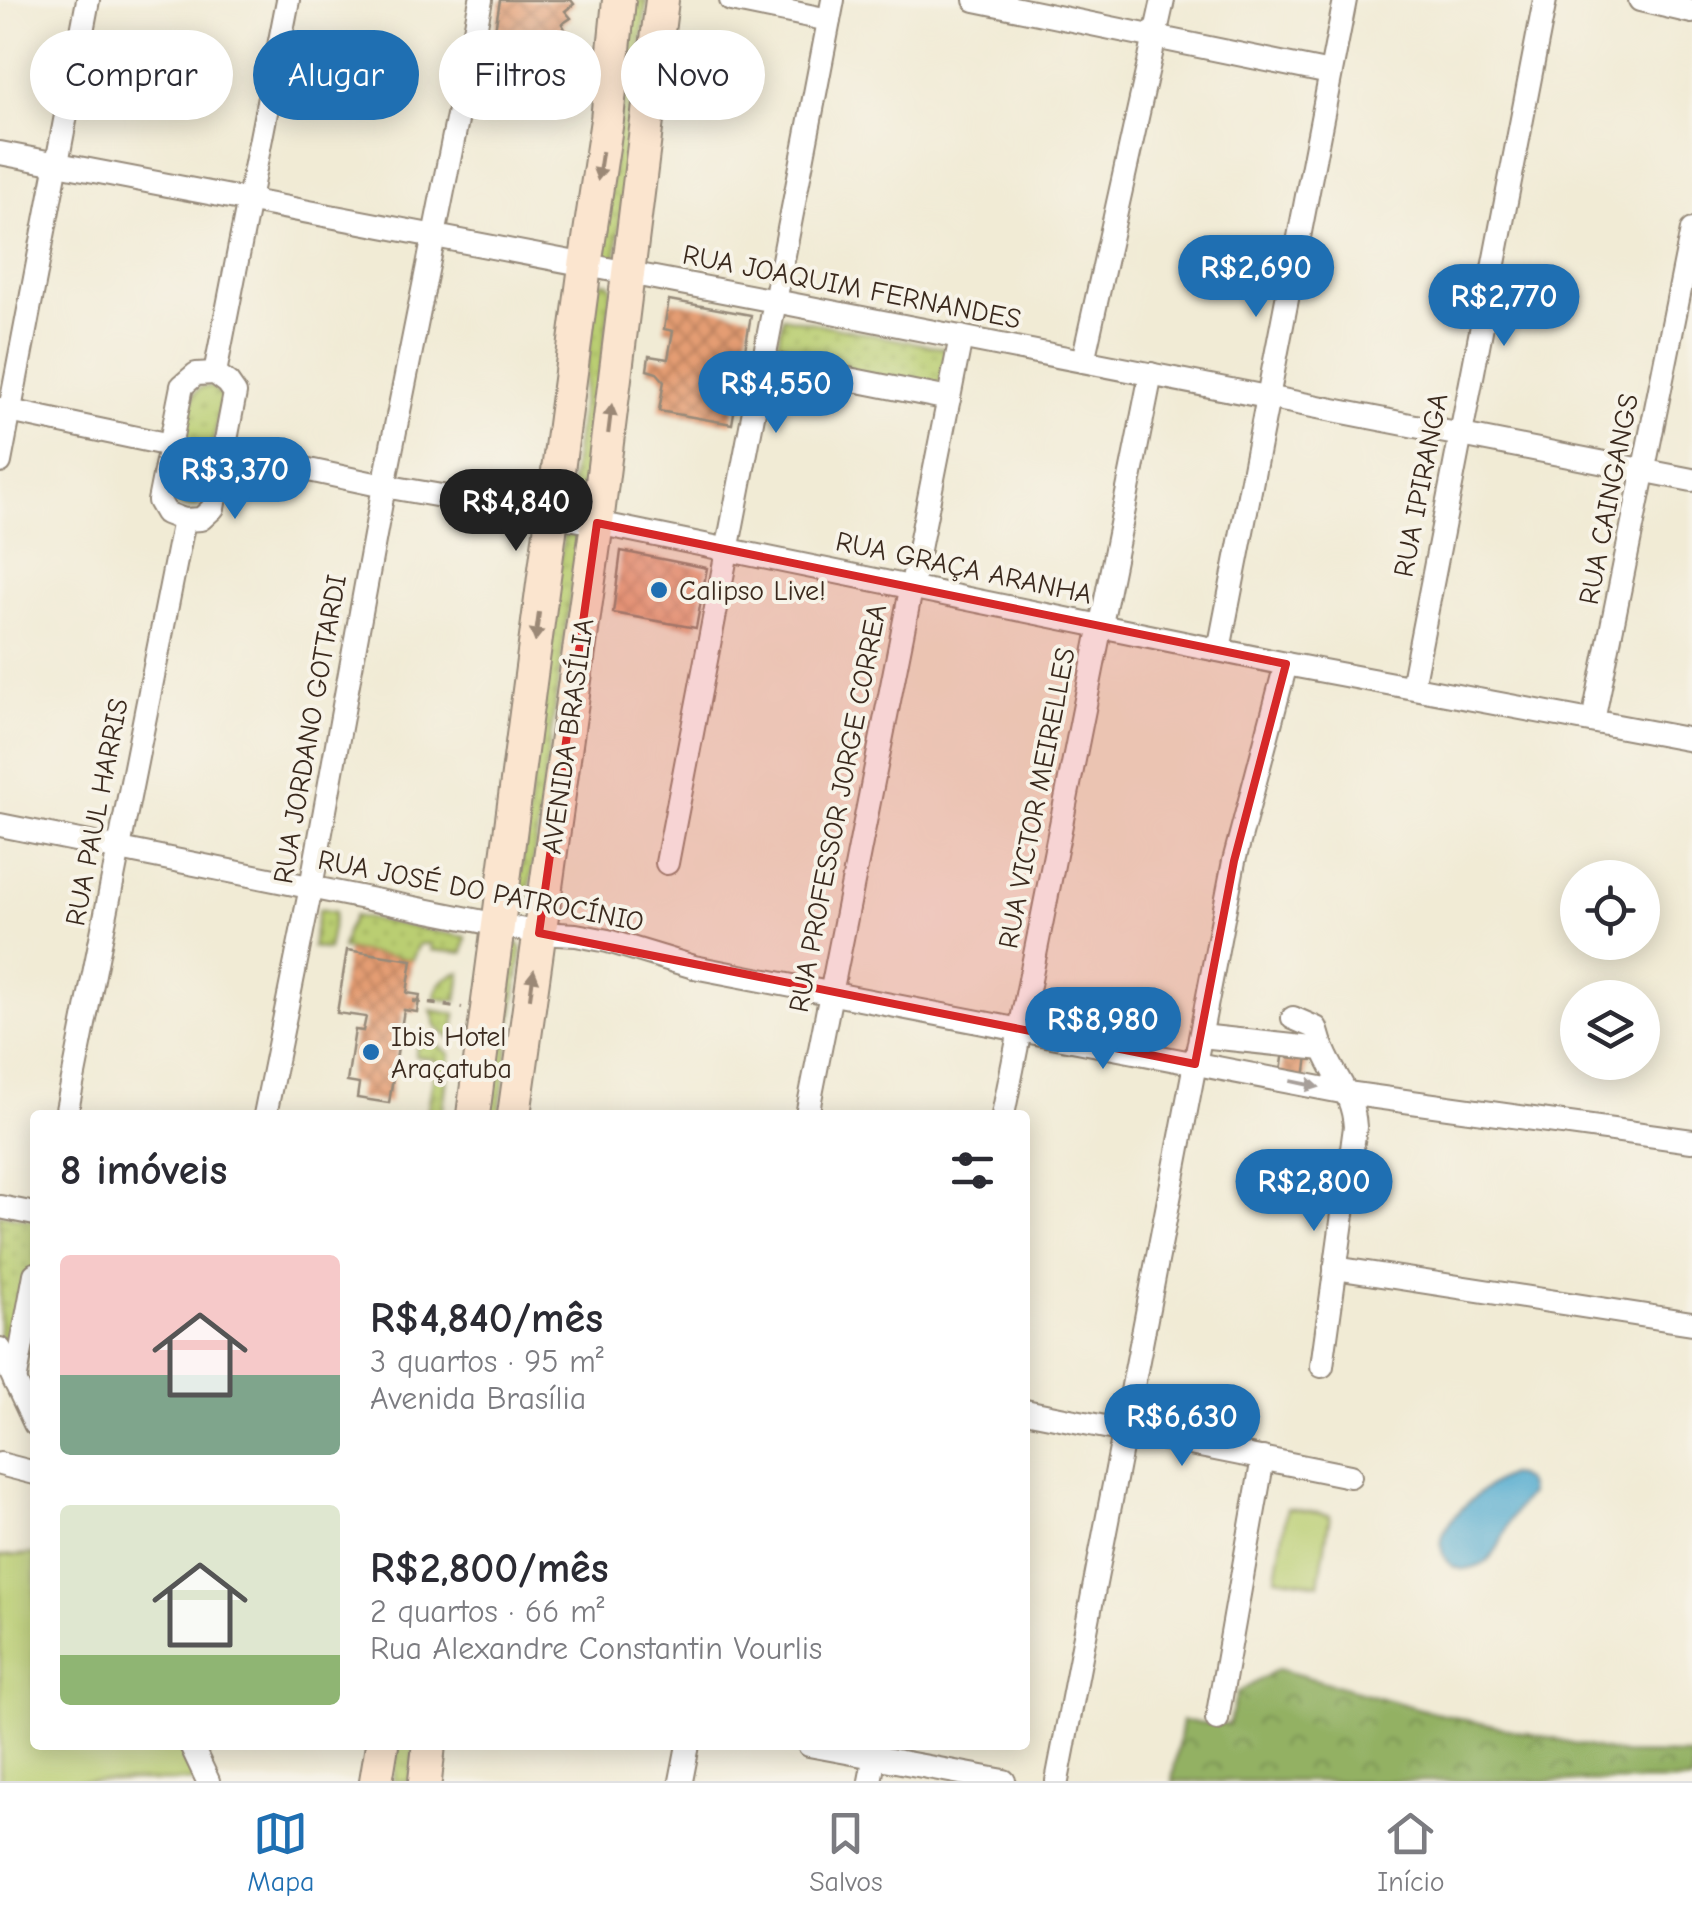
<!DOCTYPE html>
<html lang="pt">
<meta charset="utf-8">
<style>
body{margin:0;font-family:"Comic Neue",sans-serif;background:#f2f2f3;color:#2b2b33;height:100vh;display:flex;flex-direction:column;font-size:38px;white-space:nowrap}
*{box-sizing:border-box;margin:0}
p{font-size:32px;color:#7c7c81}
.icon{flex:none;width:55px;height:55px;fill:none;stroke:currentColor;stroke-width:2;stroke-linecap:round;stroke-linejoin:round}
.map{position:relative;flex:1;overflow:hidden}
.panel{position:absolute;left:30px;top:1110px;width:1000px;height:640px;display:flex;flex-direction:column;background:#fff;border-radius:10px;box-shadow:0 5px 25px #0003}
.panel>*{flex:none}
.banner{position:absolute;left:30px;top:30px;width:1000px;height:90px;display:flex;gap:20px}
.controls{position:absolute;left:1560px;top:860px;display:grid;gap:20px}
.controls a{display:grid;place-items:center;width:100px;height:100px;border-radius:50%;background:#fff;box-shadow:0 5px 25px #0003;font-size:50px}
.price{position:absolute;translate:-50% -85px;padding:0 22px;border-radius:35px;background:#1f6fb2;color:#fff;font-size:32px;line-height:65px;filter:drop-shadow(0 2px 5px #0008)}
.price::after{content:'';position:absolute;left:50%;top:60px;width:30px;height:22px;margin-left:-15px;background:inherit;clip-path:polygon(0 0,100% 0,50% 100%)}
.price.on{background:#222;color:#fff}
ul{padding:0;list-style:none}
li{display:flex;align-items:center;gap:30px;height:250px;padding:0 30px}
li span{display:grid;place-items:center;flex:none;width:280px;height:200px;border-radius:10px;color:#555}
li>.icon{margin-inline-start:auto}
span .icon{width:120px;height:120px;fill:#fffc;stroke-width:1}
li b{font-size:42px}
h2{display:flex;justify-content:space-between;align-items:center;height:120px;padding:0 30px;font-size:42px}
.pill{padding:0 35px;border-radius:45px;background:#fff;box-shadow:0 5px 25px #0003;font-size:35px;line-height:90px}
.pill.on{background:#1f6fb2;color:#fff}
.tabs{display:flex;justify-content:space-around;align-items:center;height:140px;border-top:2px solid #e1e1e2;background:#fff;font-size:28px;color:#7c7c81}
.tabs a{display:grid;justify-items:center;gap:5px}
.tabs .on{color:#1f6fb2}
.map>svg:first-child{display:block}
.green{fill:url(#green-dots);stroke:#7a7c48;stroke-width:2.5}
.forest{fill:url(#forest-crowns);stroke:#676e41;stroke-width:2.5}
.pitch{fill:#bace72;stroke:#7a7c48;stroke-width:2.5}
.water{fill:#52abcf;stroke:#466a76;stroke-width:2.5}
.building{fill:url(#building-cross-hatch)}
.lines{fill:none;stroke-linecap:round;stroke-linejoin:round}
.minor-casing{stroke:#968a7a;stroke-width:26}
.secondary-casing{stroke:#968a7a;stroke-width:36}
.path{stroke:#968a7a;stroke-width:4;stroke-dasharray:8 8;stroke-linecap:butt}
.minor{stroke:#fff;stroke-width:22}
.secondary{stroke:#fbe5cf;stroke-width:32}
.oneway{fill:#9b8876}
.oneway2{fill:#a79f9a}
.marked{fill:#d62828;fill-opacity:0.2;stroke:#d62828;stroke-width:8;stroke-linejoin:round}
.poi-dot{fill:#1f6fb2;stroke:#f7f3e8;stroke-width:4}
.labels{text-anchor:middle;stroke-width:8;stroke-linejoin:round;paint-order:stroke}
.street-label{font-size:28px;fill:#3b2a1e;stroke:#f7f3e8}
.poi-label{font-size:28px;fill:#3b2a1e;stroke:#f7f3e8;text-anchor:start}
</style>
<div class="map">
<svg width="1692" height="1781" viewBox="0 0 1692 1781">
<defs>
<pattern id="green-dots" width="8" height="8" patternUnits="userSpaceOnUse" patternTransform="scale(2.5)"><rect width="8" height="8" fill="#bace72"/><path d="M2 2h.1M6 6h.1" fill="none" stroke="#a1b162" stroke-width="1.8" stroke-linecap="round"/></pattern>
<pattern id="forest-crowns" width="20" height="18" patternUnits="userSpaceOnUse" patternTransform="scale(2.5)"><rect width="20" height="18" fill="#93b164"/><path d="M2 6a3 3 0 1 1 6 0M12 15a3 3 0 1 1 6 0" fill="none" stroke="#799052"/></pattern>
<pattern id="building-cross-hatch" width="8" height="8" patternUnits="userSpaceOnUse" patternTransform="scale(2.5)"><rect width="8" height="8" fill="#e49d73"/><path d="M0 0l8 8M0 8l8-8" fill="none" stroke="#ba805e"/></pattern>
</defs>
<rect width="100%" height="100%" fill="#f7f3e8"/>
<filter id="ink" filterUnits="userSpaceOnUse"><feTurbulence type="fractalNoise" baseFrequency=".01" numOctaves="2"/><feDisplacementMap in="SourceGraphic" scale="20" xChannelSelector="R" yChannelSelector="G"/><feConvolveMatrix kernelMatrix="1 2 1 2 8 2 1 2 1" color-interpolation-filters="sRGB"/></filter>
<filter id="wash" filterUnits="userSpaceOnUse"><feTurbulence type="fractalNoise" baseFrequency=".0048" numOctaves="4" result="noise"/><feDisplacementMap in="SourceGraphic" scale="40" xChannelSelector="R" yChannelSelector="G"/><feGaussianBlur stdDeviation="2.25" result="paint"/><feColorMatrix in="noise" values="0 0 0 0 0 0 0 0 0 0 0 0 0 0 0 0 0 1.4 0 .05"/><feComposite in="paint" operator="in"/></filter>
<g filter="url(#wash)">
<rect width="100%" height="100%" fill="#f1ebd5"/>
<g class="green">
<polygon points="633,0 647,0 616,257 612,260 605,260 602,255"/>
<polygon points="602,282 609,283 612,288 583,502 579,505 571,504 569,498 597,286"/>
<polygon points="783,317 947,349 939,390 775,358"/>
<path d="M211,386L222,396L202,501L196,507C188,507 177,507 173,499L194,393L201,387Z"/>
<polygon points="568,533 575,535 578,539 527,906 523,909 516,908 563,536"/>
<polygon points="319,909 335,912 328,950 312,947"/>
<polygon points="354,916 466,937 463,953 431,950 431,944 419,944 412,960 342,949 346,932"/>
<polygon points="511,942 519,944 522,950 499,1115 484,1115"/>
<path d="M461,972L457,1001L435,998C437,982 446,976 461,972Z"/>
<polygon points="431,1010 456,1014 452,1039 437,1028"/>
<polygon points="423,1039 429,1040 450,1054 442,1115 427,1115 436,1060 415,1056 418,1043"/>
<polygon points="0,1214 35,1220 35,1268 14,1375 0,1342"/>
<polygon points="398,1745 415,1745 410,1781 393,1781"/>
</g>
<polygon class="forest" points="1278,1669 1435,1713 1623,1754 1692,1755 1692,1781 1172,1781 1182,1721 1229,1725 1237,1693"/>
<g class="pitch">
<polygon points="1287,1508 1330,1515 1319,1584 1276,1577"/>
<polygon points="35,1554 35,1745 182,1745 199,1781 0,1781 0,1556"/>
</g>
<path class="water" d="M1509,1475C1520,1475 1529,1481 1529,1494C1523,1502 1515,1510 1510,1520C1502,1536 1502,1546 1488,1560C1468,1579 1437,1568 1442,1539C1445,1517 1489,1483 1509,1475Z"/>
<g id="blocks">
<g class="building">
<polygon points="500,0 571,0 574,4 565,11 571,18 562,24 568,34 560,39 565,49 558,52 555,66 567,83 558,91 563,100 555,105 555,113 524,107 528,90 536,91 538,76 546,77 547,72 532,68 533,63 491,54"/>
<polygon points="669,300 751,315 732,424 659,411 664,381 657,373 647,370 649,356 668,359 673,331 664,329"/>
<polygon points="621,551 707,568 696,628 613,613"/>
<polygon points="347,950 412,960 407,993 420,995 417,1012 404,1010 389,1103 357,1098 359,1084 347,1082 355,1030 363,1031 366,1017 337,1013"/>
<polygon points="1285,1045 1309,1048 1303,1094 1278,1091"/>
</g>
</g>
</g>
<g filter="url(#ink)">
<use href="#blocks" fill-opacity="0" stroke="#968a7a" stroke-width="2.5"/>
<g class="lines">
<g class="minor-casing">
<g id="minor">
<polyline points="731,0 829,20"/>
<polyline points="975,0 1330,73"/>
<polyline points="1640,0 1692,12"/>
<polyline points="0,153 775,301 1692,480"/>
<polyline points="1083,361 1163,0"/>
<polyline points="763,362 949,399"/>
<polyline points="215,373 288,0"/>
<polygon points="215,373 228,383 235,393 213,508 201,519 184,520 166,513 159,501 182,386 196,374"/>
<polyline points="0,409 170,445"/>
<polyline points="224,452 384,486 597,523 1286,664 1692,740"/>
<polyline points="0,462 88,0"/>
<polyline points="1219,650 1345,0"/>
<polyline points="1412,687 1545,0"/>
<polyline points="1593,721 1692,230"/>
<polyline points="0,825 539,933 576,935 608,941 694,967 1347,1093 1692,1141"/>
<polyline points="667,863 833,0"/>
<path d="M1293,1018L1316,1028C1319,1036 1320,1044 1324,1051C1336,1080 1353,1094 1355,1127L1322,1366"/>
<polyline points="1201,1036 1322,1049"/>
<polyline points="66,1115 184,520"/>
<polyline points="265,1115 311,887 384,486 481,0"/>
<polyline points="807,1115 961,337"/>
<polyline points="1003,1115 1151,374"/>
<polyline points="0,1207 35,1214"/>
<polyline points="1335,1268 1692,1323"/>
<polyline points="0,1349 35,1424"/>
<polyline points="15,1382 35,1274"/>
<polyline points="1025,1411 1350,1476"/>
<polyline points="0,1464 35,1473"/>
<polyline points="1217,1719 1263,1458"/>
<polyline points="191,1745 208,1781"/>
<polyline points="809,1745 1004,1781"/>
<polyline points="681,1781 688,1745"/>
<polyline points="870,1781 877,1745"/>
<polyline points="1057,1781 1234,861 1286,664"/>
</g>
</g>
<g class="secondary-casing">
<g id="secondary">
<polyline points="473,1115 585,266 607,120 619,0"/>
<polyline points="514,1115 597,523 662,0"/>
<polyline points="376,1781 382,1745"/>
<polyline points="425,1781 429,1745"/>
</g>
</g>
<polyline class="path" points="413,1001 462,1008"/>
<use href="#minor" class="minor"/>
<use href="#secondary" class="secondary"/>
</g>
<defs><path id="oneway-solid" d="M-6-.8H1V-3.2L6.5 0L1 3.2V.8H-6Z" transform="scale(2.5)"/></defs>
<g class="oneway">
<use href="#oneway-solid" transform="translate(600 166) rotate(99)"/>
<use href="#oneway-solid" transform="translate(610 419) rotate(-83)"/>
<use href="#oneway-solid" transform="translate(537 627) rotate(98)"/>
<use href="#oneway-solid" transform="translate(532 984) rotate(-82)"/>
</g>
<use class="oneway2" href="#oneway-solid" transform="translate(1305 1084) rotate(12)"/>
</g>
<path class="marked" d="M597,523L1286,664L1234,861L1195,1064L539,933Z"/>
<g class="poi-dot">
<circle cx="659" cy="590" r="10"/>
<circle cx="371" cy="1052" r="10"/>
</g>
<g class="labels">
<g class="street-label">
<text transform="translate(852 286) rotate(11)" y="10">RUA JOAQUIM FERNANDES</text>
<text transform="translate(1420 485) rotate(-79)" y="10">RUA IPIRANGA</text>
<text transform="translate(1608 499) rotate(-79)" y="10">RUA CAINGANGS</text>
<text transform="translate(964 567) rotate(12)" y="10">RUA GRAÇA ARANHA</text>
<text transform="translate(309 729) rotate(-80)" y="10">RUA JORDANO GOTTARDI</text>
<text transform="translate(567 736) rotate(-82)" y="10">AVENIDA BRASÍLIA</text>
<text transform="translate(1036 798) rotate(-79)" y="10">RUA VICTOR MEIRELLES</text>
<text transform="translate(837 808) rotate(-79)" y="10">RUA PROFESSOR JORGE CORREA</text>
<text transform="translate(96 812) rotate(-79)" y="10">RUA PAUL HARRIS</text>
<text transform="translate(481 890) rotate(11)" y="10">RUA JOSÉ DO PATROCÍNIO</text>
</g>
<g class="poi-label">
<text x="679" y="600">Calipso Live!</text>
<text x="391" y="1046">Ibis Hotel<tspan x="391" dy="32">Araçatuba</tspan></text>
</g>
</g>
</svg>
<div class="controls">
<a><svg class="icon" aria-label="locate" viewBox="0 0 24 24"><circle cx="12" cy="12" r="6"/><path d="M12 2v4M12 18v4M2 12h4M18 12h4"/></svg></a>
<a><svg class="icon" aria-label="layers" viewBox="0 0 24 24"><path d="M12 4l9 5-9 5-9-5zM3 14l9 5 9-5"/></svg></a>
</div>
<b class="price" style="left:1256px;top:320px">R$2,690</b>
<b class="price" style="left:1504px;top:349px">R$2,770</b>
<b class="price" style="left:776px;top:436px">R$4,550</b>
<b class="price" style="left:235px;top:522px">R$3,370</b>
<b class="price on" style="left:516px;top:554px">R$4,840</b>
<b class="price" style="left:1103px;top:1072px">R$8,980</b>
<b class="price" style="left:1314px;top:1234px">R$2,800</b>
<b class="price" style="left:1182px;top:1469px">R$6,630</b>
<div class="banner">
<a class="pill">Comprar</a>
<a class="pill on">Alugar</a>
<a class="pill">Filtros</a>
<a class="pill">Novo</a>
</div>
<section class="panel">
<h2>8 imóveis<svg class="icon" aria-label="filters" viewBox="0 0 24 24"><path d="M4 7h16M4 17h16"/><circle cx="9" cy="7" r="2"/><circle cx="15" cy="17" r="2"/></svg></h2>
<ul>
<li><span style="background:linear-gradient(#f6c9c9 60%,#7fa58c 0)"><svg class="icon" aria-label="home" viewBox="0 0 24 24"><path d="M3 11l9-7 9 7M6 9v11h12V9"/></svg></span><div><b>R$4,840/mês</b><p>3 quartos · 95 m²</p><p>Avenida Brasília</p></div></li>
<li><span style="background:linear-gradient(#dfe7d0 75%,#8fb573 0)"><svg class="icon" aria-label="home" viewBox="0 0 24 24"><path d="M3 11l9-7 9 7M6 9v11h12V9"/></svg></span><div><b>R$2,800/mês</b><p>2 quartos · 66 m²</p><p>Rua Alexandre Constantin Vourlis</p></div></li>
</ul>
</section>
</div>
<nav class="tabs">
<a class="on"><svg class="icon" aria-label="map" viewBox="0 0 24 24"><path d="M3 6l6-2 6 2 6-2v14l-6 2-6-2-6 2zM9 4v14M15 6v14"/></svg>Mapa</a>
<a><svg class="icon" aria-label="saved" viewBox="0 0 24 24"><path d="M7 4h10v16l-5-4-5 4z"/></svg>Salvos</a>
<a><svg class="icon" aria-label="home" viewBox="0 0 24 24"><path d="M3 11l9-7 9 7M6 9v11h12V9"/></svg>Início</a>
</nav>
